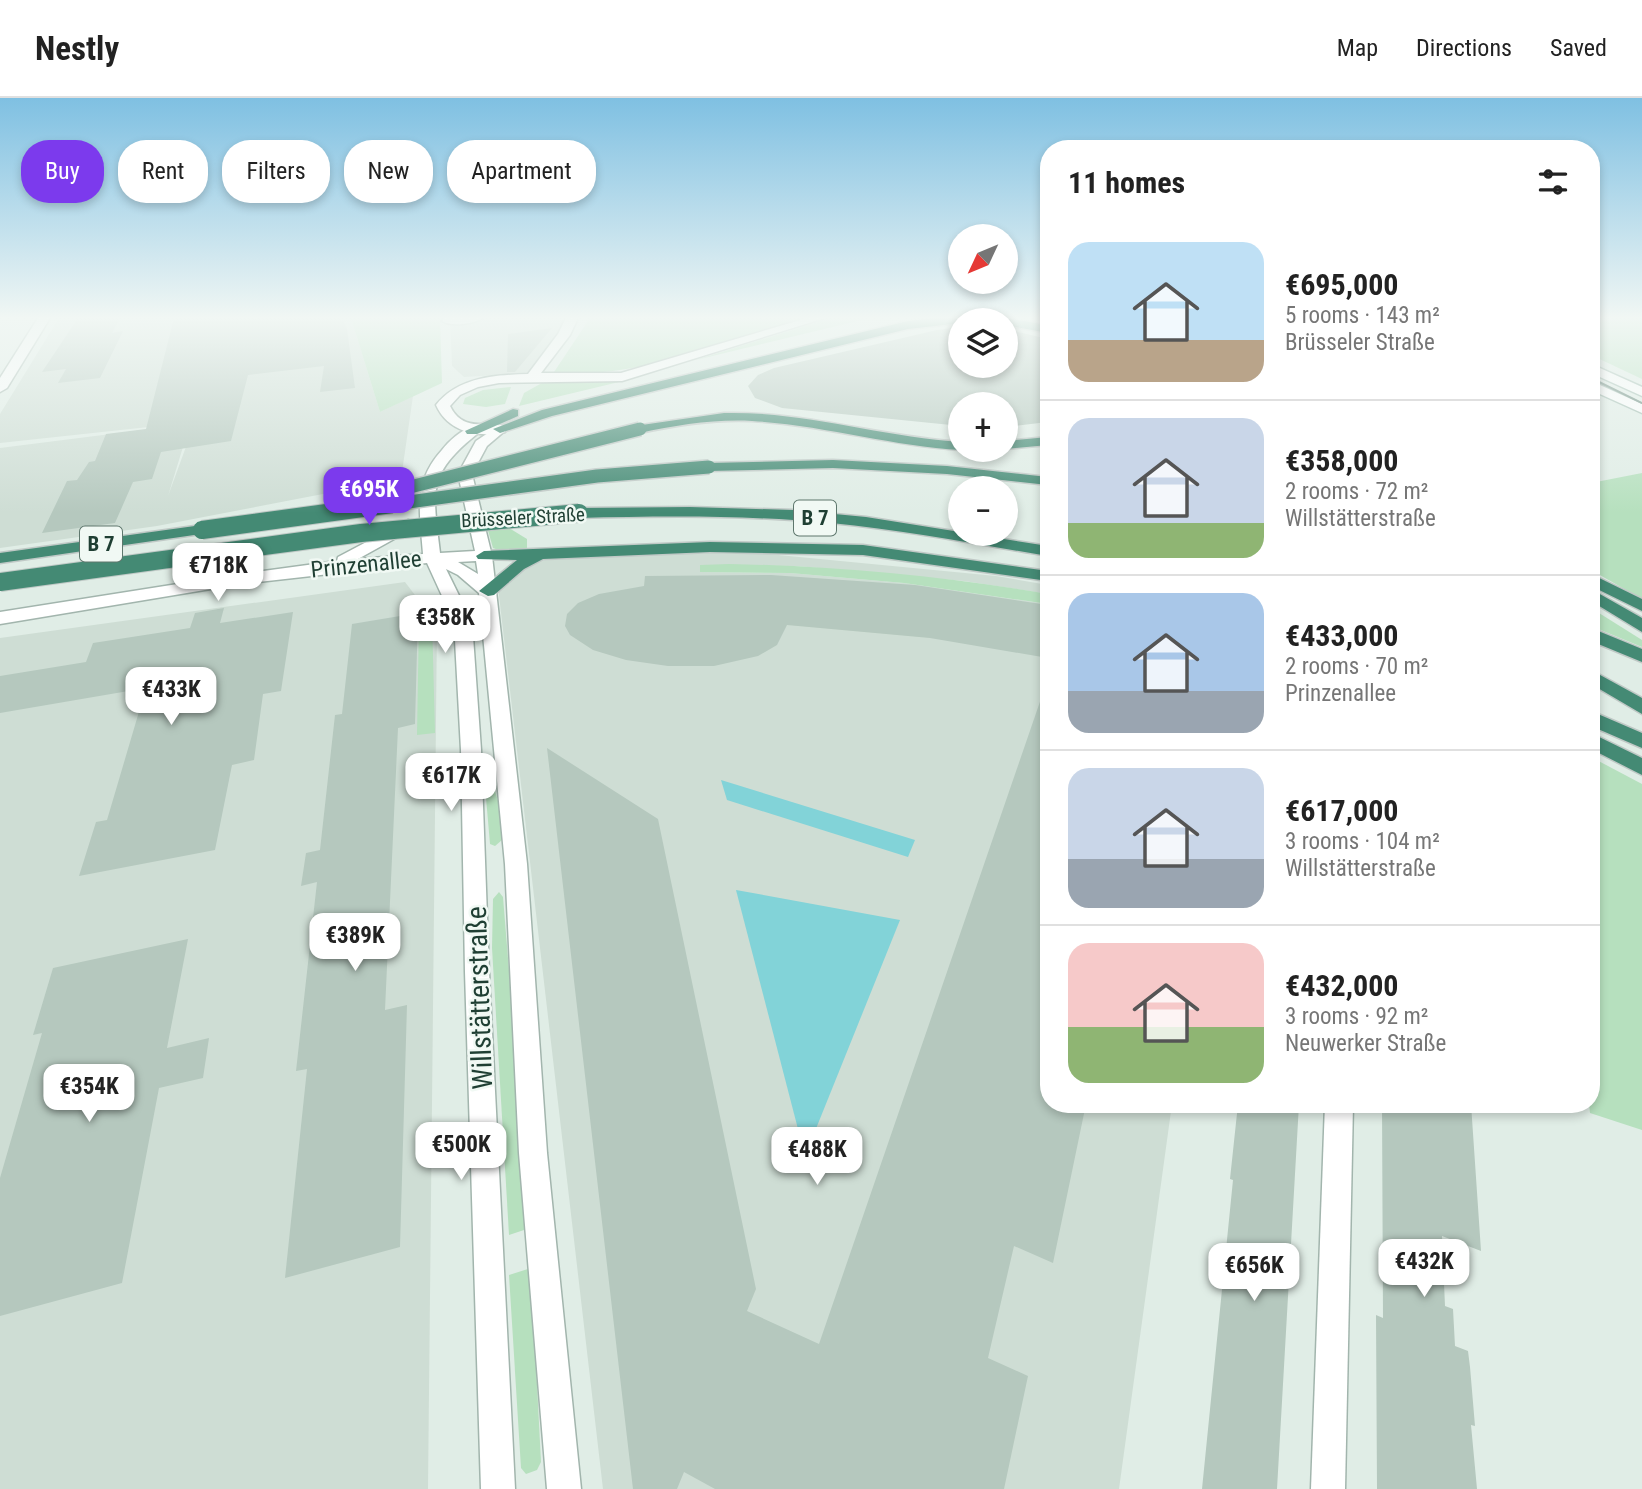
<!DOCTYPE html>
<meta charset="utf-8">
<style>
body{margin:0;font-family:"Roboto Condensed",sans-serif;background:#f6f6f6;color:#222;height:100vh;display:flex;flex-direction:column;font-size:26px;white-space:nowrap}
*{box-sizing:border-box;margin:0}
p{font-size:23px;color:#767676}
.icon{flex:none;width:38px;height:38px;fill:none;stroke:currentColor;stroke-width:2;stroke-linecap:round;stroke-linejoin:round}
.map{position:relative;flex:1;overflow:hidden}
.side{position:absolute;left:1040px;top:42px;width:560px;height:973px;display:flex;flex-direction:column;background:#fff;border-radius:28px;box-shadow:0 4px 10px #0003}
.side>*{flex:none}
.top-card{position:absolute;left:21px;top:42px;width:665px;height:63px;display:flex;gap:14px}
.needle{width:46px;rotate:226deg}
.tools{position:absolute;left:948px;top:126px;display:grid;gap:14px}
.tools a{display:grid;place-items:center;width:70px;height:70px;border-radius:50%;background:#fff;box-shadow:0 4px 10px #0003;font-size:35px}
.price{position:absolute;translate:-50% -60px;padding:0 16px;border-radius:14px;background:#fff;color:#222;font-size:23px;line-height:46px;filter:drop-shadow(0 2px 4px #0008)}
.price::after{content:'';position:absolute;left:50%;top:42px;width:21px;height:16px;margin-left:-10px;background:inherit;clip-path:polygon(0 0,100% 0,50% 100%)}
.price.selected{background:#7c3aed;color:#fff}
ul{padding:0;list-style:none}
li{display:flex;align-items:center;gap:21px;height:175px;padding:0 28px}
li+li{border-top:2px solid #e0e0e0}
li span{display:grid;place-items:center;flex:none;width:196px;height:140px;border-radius:21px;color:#555}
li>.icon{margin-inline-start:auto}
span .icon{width:84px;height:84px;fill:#fffc;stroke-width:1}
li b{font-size:30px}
h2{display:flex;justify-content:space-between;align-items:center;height:84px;padding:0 28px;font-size:30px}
.tag{padding:0 24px;border-radius:28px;background:#fff;box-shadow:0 4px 10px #0003;font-size:24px;line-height:63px}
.tag.selected{background:#7c3aed;color:#fff}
header{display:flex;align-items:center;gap:42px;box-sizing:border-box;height:98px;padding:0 35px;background:#fff;border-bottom:2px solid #e0e0e0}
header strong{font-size:33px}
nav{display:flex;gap:38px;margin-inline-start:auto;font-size:24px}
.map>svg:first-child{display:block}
.built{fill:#ceddd4}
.green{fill:#b6e0be}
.water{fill:#82d3d8}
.building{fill:#b5c8be}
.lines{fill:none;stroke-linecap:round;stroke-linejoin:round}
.minor-casing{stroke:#a2b5ad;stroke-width:3}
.tertiary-casing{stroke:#a2b5ad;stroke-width:3}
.secondary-casing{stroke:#9db9ad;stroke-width:3}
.trunk-casing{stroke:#c0c9c6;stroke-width:3}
.minor{fill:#fff;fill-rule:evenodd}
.tertiary{fill:#fff;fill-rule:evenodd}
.secondary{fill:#fff;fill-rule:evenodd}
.trunk{fill:#448a74;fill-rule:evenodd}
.tram{stroke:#597b6e;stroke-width:2}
.trunk-bridge-far1-casing{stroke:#c0c9c6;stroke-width:16;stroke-linecap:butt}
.trunk-bridge-casing{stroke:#c0c9c6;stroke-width:20;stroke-linecap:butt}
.trunk-bridge-far1{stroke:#448a74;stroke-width:13}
.trunk-bridge{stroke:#448a74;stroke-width:18}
.labels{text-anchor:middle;stroke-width:5;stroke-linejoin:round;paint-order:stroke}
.far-street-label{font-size:19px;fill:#1f3f33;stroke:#f1f9f4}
.shield{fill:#f1f9f4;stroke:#5e776d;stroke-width:2}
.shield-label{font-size:21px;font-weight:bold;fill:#1f3f33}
.street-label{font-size:23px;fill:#1f3f33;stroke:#f1f9f4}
.near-street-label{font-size:28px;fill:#1f3f33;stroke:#f1f9f4}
</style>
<header>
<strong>Nestly</strong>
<nav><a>Map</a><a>Directions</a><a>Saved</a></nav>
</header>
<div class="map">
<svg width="1642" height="1391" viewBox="0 0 1642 1391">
<rect width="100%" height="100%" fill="#e0ede6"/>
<g class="built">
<polygon points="59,220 351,220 380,314 413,298 401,381 157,428 0,450 0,350 190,326 168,398 195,324 0,345 0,316"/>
<polygon points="450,220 569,220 560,237 531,275 464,279 452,268"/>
<polygon points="658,456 768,456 996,478 1048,487 1048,496 964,483 797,468 700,467 700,474 790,475 904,485 1048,506 1048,1006 1172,1006 1119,1391 603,1391 498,489 516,464"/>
<polygon points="405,484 437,526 428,1391 0,1391 0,540"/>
</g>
<g class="green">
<polygon points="351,220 440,220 442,285 380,314"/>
<path d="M590,220H801C722,245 637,282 554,274Z"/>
<polygon points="829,220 870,220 696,262 818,224"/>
<polygon points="1591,220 1642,220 1642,281 1591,257"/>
<polygon points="549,281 616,281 619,284 519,308 524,295"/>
<polygon points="511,289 505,306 486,309 463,306 465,300 483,292"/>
<polygon points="1642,375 1642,501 1591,472 1591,385"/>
<polygon points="487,429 509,430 527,441 527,451 501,453 493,450"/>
<path d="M729,466C836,468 942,478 1048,496V506L904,485L790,475L700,474V467Z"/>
<polygon points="1591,510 1642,542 1642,549 1591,528"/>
<polygon points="432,520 435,635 417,637 419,521"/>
<polygon points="1591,659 1642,686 1642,1032 1590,1015 1589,1006"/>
<polygon points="488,685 493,686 499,706 502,742 495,748 490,746 485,688"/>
<polygon points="499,794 503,799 530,1130 509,1137 492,850 493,801"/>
<polygon points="531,1170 541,1364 537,1372 526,1376 521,1370 509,1177"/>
</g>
<g class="water">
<polygon points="721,682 915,742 908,759 727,702"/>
<polygon points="736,792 900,822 805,1058"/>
</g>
<g class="building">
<polygon points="78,220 120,220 112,235 123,233 100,280 58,285 66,271 42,274"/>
<polygon points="174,220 342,220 347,231 355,290 320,294 324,268 248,277 231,343 161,354 152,381 133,384 115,425 42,435 67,383 77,382 89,364 95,363 106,336 146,331"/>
<polygon points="961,229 961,268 1006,268 1006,231 1048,241 1048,324 1006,329 1006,306 961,306 961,328 782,310 755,300 748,288 758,277 774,270 937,232"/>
<polygon points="552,230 515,274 507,274 508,236"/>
<polygon points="771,477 915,487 1048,507 1048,560 930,540 787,527 777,547 758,558 714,568 668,568 626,562 593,552 570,537 565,528 567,516 578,505 599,496 644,488 645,478"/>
<polygon points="224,510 220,525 293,514 281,593 263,596 254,662 232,667 215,752 79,778 96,724 107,722 146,590 0,615 0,578 86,564 93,545 190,530 195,515"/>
<polygon points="418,515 415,626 398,630 385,912 407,907 400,1149 285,1180 307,971 296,973 317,784 301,788 306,755 320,752 335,617 342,616 352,526"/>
<polygon points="1044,592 1048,593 1048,1006 1086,1006 1053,1165 1014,1148 988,1260 1028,1278 1004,1391 715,1391 684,1374 677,1391 633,1391 547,650 658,721 756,1191 747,1213 819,1246"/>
<polygon points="188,841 167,950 209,940 203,980 159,990 122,1185 0,1218 0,1080 42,935 33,937 53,870"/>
<polygon points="1238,1006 1299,1006 1277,1391 1202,1391 1233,1082 1230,1081"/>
<polygon points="1382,1006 1471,1006 1481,1153 1442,1138 1445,1208 1453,1211 1455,1248 1468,1253 1470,1269 1475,1328 1471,1327 1477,1391 1377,1391 1376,1217 1383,1220"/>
</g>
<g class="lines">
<g class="minor-casing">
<g id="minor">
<polygon points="38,220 50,220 7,290 0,294 0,280"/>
<path d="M444,220H483C474,226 451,229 442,223Z"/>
<path d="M566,220H578L570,237L541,275H621L807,220H825L622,283L499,285L478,289L460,297L450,308C462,333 483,324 505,328V334C477,340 448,334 436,307C458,279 495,277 528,276L558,236Z"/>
<polygon points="1325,1006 1353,1006 1345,1391 1311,1391"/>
</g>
</g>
<g class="tertiary-casing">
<path id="tertiary" d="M500,327L507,331L487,348L472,376L492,458L527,766L547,1055L581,1391H547L519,1055L505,766L479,495L458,477L446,471L472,524L481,652L489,874L515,1391H481L465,874L461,652L454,524L427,465L241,486L0,526V514L241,476L337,463L338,459L408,422L414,424L416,427L414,430L358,461L423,456C420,415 412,385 442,352C449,343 461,332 472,329L477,330V336C426,377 433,394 440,455L475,453L458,376L476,343ZM476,463L478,476L458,464Z"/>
</g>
<g class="secondary-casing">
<g id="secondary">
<polygon points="1591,266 1642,289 1642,298 1591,275"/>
<polygon points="1591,283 1642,306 1642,315 1591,292"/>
</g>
</g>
<g class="trunk-casing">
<g id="trunk">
<polygon points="936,220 1005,220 1048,227 1048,235 1006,227 1006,222 961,222 961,225 908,231 552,318 500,335 493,331 542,312 908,223"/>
<polygon points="513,311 518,312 518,318 477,336 467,336 465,333"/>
<path d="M724,315C804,313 881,339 961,344V352H963H961C891,348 823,327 752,323C715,321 677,327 640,335L633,331L635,328Z"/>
<polygon points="1048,339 1048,347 1006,351 1006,343"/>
<polygon points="833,362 947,368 1048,379 1048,387 947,376 833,370 709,373 702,369 709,365"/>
<path d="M690,409L793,412L866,419L1048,448V458C976,446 904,432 831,425C747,417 663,418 579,420L571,415L579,410Z"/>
<polygon points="202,427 210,432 208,435 0,465 0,455"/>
<polygon points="710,444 863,447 1048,473 1048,483 863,457 710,454 543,461 524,471 494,497 488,498 479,493 517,462 478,461 476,458 484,453"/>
<polygon points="1591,476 1642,501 1642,513 1591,488"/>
<polygon points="1591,491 1642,520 1642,534 1591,503"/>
<polygon points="1591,530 1642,551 1642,564 1591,543"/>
<polygon points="1591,572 1642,600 1642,616 1591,586"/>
<polygon points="1591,613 1642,635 1642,650 1591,628"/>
<polygon points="1591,635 1642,660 1642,677 1591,651"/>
</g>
</g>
<use href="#minor" class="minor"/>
<use href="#tertiary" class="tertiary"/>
<use href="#secondary" class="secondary"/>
<use href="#trunk" class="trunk"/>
<polyline class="tram" points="1591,280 1642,305"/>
<g class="trunk-bridge-far1-casing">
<g id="trunk-bridge-far1">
<polyline points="402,391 640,331"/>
<polyline points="380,408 597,378 709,369"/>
</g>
</g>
<g class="trunk-bridge-casing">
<g id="trunk-bridge">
<polyline points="202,432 392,406"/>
<polyline points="0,484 361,435 579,415"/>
</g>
</g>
<use href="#trunk-bridge-far1" class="trunk-bridge-far1"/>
<use href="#trunk-bridge" class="trunk-bridge"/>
</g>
<linearGradient id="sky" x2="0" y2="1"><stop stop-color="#7fc0e2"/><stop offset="0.53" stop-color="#f1f7f4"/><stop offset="1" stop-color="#f1f7f4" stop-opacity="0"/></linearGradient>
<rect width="1642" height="415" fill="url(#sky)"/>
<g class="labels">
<g class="far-street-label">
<text transform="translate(523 419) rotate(-3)" y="7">Brüsseler Straße</text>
</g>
<g class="shield">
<rect x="794" y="402.5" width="42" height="35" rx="5"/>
<rect x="80" y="428.5" width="42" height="35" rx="5"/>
</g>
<g class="shield-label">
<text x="815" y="427">B 7</text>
<text x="101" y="453">B 7</text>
</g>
<g class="street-label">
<text transform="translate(366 466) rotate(-6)" y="8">Prinzenallee</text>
</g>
<g class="near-street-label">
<text transform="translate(479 900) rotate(-92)" y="10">Willstätterstraße</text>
</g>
</g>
</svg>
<div class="tools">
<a><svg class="needle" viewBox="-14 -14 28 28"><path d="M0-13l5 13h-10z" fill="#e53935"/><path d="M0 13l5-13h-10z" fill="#767676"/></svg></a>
<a><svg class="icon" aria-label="layers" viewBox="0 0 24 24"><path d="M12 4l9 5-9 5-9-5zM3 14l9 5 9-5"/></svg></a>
<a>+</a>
<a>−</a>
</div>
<b class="price selected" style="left:369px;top:429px">€695K</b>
<b class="price" style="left:218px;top:505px">€718K</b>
<b class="price" style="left:445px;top:557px">€358K</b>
<b class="price" style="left:171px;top:629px">€433K</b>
<b class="price" style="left:451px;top:715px">€617K</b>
<b class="price" style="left:355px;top:875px">€389K</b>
<b class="price" style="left:89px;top:1026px">€354K</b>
<b class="price" style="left:461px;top:1084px">€500K</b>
<b class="price" style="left:817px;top:1089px">€488K</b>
<b class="price" style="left:1424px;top:1201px">€432K</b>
<b class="price" style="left:1254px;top:1205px">€656K</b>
<div class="top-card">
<a class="tag selected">Buy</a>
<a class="tag">Rent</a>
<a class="tag">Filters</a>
<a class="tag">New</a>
<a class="tag">Apartment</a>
</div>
<section class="side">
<h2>11 homes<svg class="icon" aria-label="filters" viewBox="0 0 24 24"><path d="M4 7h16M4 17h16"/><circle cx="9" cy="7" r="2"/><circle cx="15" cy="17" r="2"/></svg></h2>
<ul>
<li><span style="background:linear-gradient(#bfe0f5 70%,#b9a48a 0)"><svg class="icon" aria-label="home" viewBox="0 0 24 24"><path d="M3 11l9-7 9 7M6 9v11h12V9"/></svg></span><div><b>€695,000</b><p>5 rooms · 143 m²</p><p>Brüsseler Straße</p></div></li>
<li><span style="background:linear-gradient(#c9d6e8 75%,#8fb573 0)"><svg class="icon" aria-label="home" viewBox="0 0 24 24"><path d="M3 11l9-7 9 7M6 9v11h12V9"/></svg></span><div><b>€358,000</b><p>2 rooms · 72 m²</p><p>Willstätterstraße</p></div></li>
<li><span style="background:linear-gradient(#a9c7e8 70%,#9aa5b1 0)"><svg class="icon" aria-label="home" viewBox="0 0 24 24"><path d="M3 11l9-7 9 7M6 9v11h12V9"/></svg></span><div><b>€433,000</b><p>2 rooms · 70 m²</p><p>Prinzenallee</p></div></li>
<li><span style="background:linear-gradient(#c9d6e8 65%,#9aa5b1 0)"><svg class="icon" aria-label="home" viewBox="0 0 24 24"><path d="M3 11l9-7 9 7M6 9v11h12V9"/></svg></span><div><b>€617,000</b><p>3 rooms · 104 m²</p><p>Willstätterstraße</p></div></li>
<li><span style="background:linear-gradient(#f6c9c9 60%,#8fb573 0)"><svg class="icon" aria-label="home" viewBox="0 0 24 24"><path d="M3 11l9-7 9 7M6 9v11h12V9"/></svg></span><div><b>€432,000</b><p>3 rooms · 92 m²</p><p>Neuwerker Straße</p></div></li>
</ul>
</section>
</div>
